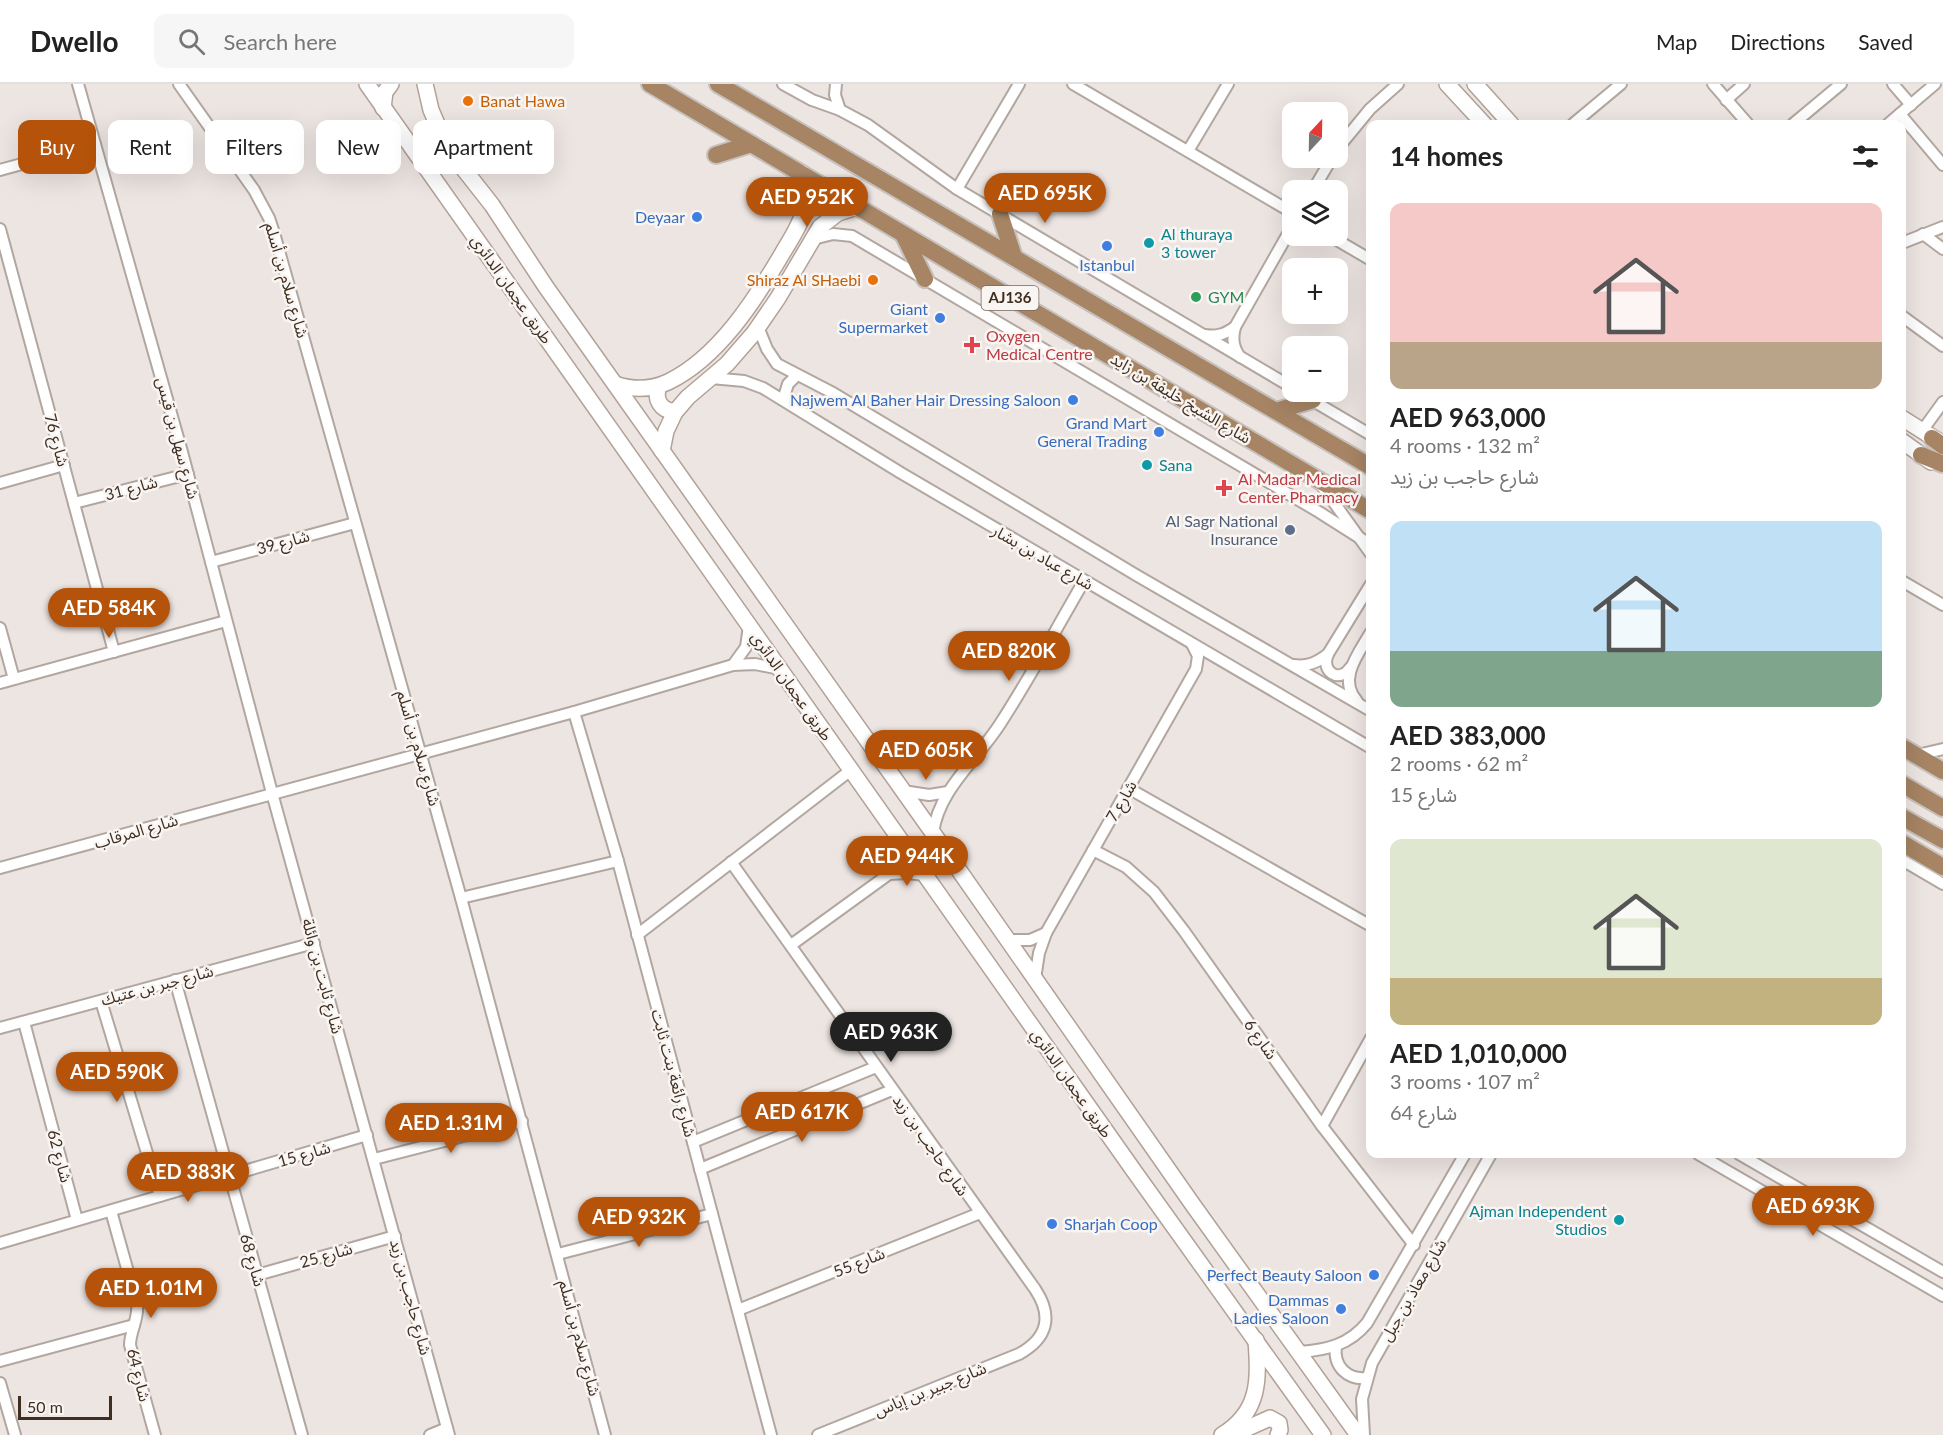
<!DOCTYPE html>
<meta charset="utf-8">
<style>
body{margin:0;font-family:Lato,"Noto Sans Arabic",sans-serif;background:#f6f6f6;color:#222;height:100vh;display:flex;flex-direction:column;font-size:22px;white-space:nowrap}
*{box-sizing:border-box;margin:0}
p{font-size:20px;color:#767676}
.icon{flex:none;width:33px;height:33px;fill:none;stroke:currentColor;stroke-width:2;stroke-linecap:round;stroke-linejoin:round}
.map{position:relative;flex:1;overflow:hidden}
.sheet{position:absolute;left:1366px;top:36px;width:540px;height:1038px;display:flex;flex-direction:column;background:#fff;border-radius:12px;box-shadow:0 6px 24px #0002}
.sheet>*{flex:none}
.banner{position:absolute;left:18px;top:36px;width:570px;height:54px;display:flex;gap:12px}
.needle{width:39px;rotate:22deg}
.fabs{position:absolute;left:1282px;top:18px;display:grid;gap:12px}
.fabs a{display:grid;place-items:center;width:66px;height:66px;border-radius:12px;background:#fff;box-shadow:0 6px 24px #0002;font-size:30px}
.scale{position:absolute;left:18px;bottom:15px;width:94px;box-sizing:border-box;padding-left:6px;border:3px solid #402f21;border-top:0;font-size:16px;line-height:21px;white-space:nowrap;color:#402f21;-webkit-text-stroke:4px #f9f5f3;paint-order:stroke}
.price{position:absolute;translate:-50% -51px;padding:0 14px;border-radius:21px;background:#b45309;color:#fff;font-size:20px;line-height:39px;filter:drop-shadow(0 2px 3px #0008)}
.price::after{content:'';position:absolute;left:50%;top:36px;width:18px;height:14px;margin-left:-9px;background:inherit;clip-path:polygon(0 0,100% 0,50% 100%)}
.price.selected{background:#222;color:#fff}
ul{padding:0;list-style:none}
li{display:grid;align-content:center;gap:12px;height:318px;padding:0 24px}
li span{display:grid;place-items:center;height:186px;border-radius:12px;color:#555}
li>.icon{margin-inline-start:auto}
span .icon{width:108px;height:108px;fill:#fffc;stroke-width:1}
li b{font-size:26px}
h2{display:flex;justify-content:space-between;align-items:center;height:72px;padding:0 24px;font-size:26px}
.pill{padding:0 21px;border-radius:12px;background:#fff;box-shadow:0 6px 24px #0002;font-size:21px;line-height:54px}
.pill.selected{background:#b45309;color:#fff}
header{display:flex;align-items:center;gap:36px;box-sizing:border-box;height:84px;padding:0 30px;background:#fff;border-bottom:2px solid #e0e0e0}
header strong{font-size:28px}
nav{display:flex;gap:33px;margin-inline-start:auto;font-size:21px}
.search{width:420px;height:54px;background:#f6f6f6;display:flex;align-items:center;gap:15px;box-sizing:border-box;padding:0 21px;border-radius:12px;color:#767676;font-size:22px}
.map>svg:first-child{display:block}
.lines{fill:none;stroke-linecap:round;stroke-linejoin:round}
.street-casing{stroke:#b2a7a0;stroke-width:14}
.secondary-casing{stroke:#b2a197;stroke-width:18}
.primary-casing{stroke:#c6c1bc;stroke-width:20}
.street{stroke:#fff;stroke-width:10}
.secondary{stroke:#fff;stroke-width:15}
.primary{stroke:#a68464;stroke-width:16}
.food-dot{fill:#e8710a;stroke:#f9f5f3;stroke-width:2}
.shop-dot{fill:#3f7fe0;stroke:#f9f5f3;stroke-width:2}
.culture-dot{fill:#0f9aa8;stroke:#f9f5f3;stroke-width:2}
.leisure-dot{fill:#2e9e5b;stroke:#f9f5f3;stroke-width:2}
.health-dot{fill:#e0444e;stroke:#f9f5f3;stroke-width:2}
.service-dot{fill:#5c6f8a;stroke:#f9f5f3;stroke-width:2}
.labels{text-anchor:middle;stroke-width:5;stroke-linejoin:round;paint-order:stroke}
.shield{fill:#f9f5f3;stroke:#786a60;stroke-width:1.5}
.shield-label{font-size:15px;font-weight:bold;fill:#402f21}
.food-label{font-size:16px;fill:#c56008;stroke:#f9f5f3;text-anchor:start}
.shop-label{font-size:16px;fill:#366cbe;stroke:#f9f5f3;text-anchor:end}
.culture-label{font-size:16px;fill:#0d838f;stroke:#f9f5f3;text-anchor:start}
.street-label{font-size:16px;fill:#402f21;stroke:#f9f5f3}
.leisure-label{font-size:16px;fill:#27864d;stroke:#f9f5f3;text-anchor:start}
.health-label{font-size:16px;fill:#be3a42;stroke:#f9f5f3;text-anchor:start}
.service-label{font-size:16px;fill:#4e5e75;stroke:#f9f5f3;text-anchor:end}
</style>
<header>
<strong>Dwello</strong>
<div class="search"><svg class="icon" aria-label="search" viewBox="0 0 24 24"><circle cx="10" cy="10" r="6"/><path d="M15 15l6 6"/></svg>Search here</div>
<nav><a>Map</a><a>Directions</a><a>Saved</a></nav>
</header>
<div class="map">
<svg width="1943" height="1351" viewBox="0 0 1943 1351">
<rect width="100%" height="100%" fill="#ede5e2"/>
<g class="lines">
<g class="street-casing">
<g id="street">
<polyline points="78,0 182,368 272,709 449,1351"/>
<polyline points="179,0 254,106 269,134 274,149 461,814 605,1351"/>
<polyline points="783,0 812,16 840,26 868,41 957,105 1293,304"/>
<polyline points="836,0 835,11 840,26"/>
<polyline points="1073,0 1293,129"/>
<polyline points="1713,0 1748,40"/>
<polyline points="1893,0 1911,21"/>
<polyline points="1726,16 1744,0"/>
<polyline points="1900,30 1943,81"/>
<polyline points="1573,40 1621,0"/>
<polyline points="1793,40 1841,0"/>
<polyline points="1888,40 1935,0"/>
<polyline points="1338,64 1370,25 1398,0"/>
<polyline points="1188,67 1228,0"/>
<polyline points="0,86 95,60"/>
<polyline points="957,105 1019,0"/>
<polyline points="1313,106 1332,74"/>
<polyline points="0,145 114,568"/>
<polyline points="1923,150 1943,165"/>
<polyline points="1330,152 1371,176"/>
<polyline points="813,155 833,150 852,152 1319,428 1371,461"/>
<polyline points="1902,159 1943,143"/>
<polyline points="1902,232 1943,262"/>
<polyline points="758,243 767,265 777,280 833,309 1136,491 1371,627"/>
<path d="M1205,251C1217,253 1225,250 1235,243"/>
<path d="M1240,273C1233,263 1232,255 1235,243L1293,141"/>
<polyline points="711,294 744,297 763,304 901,389 1371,664"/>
<polyline points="1298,308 1371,351"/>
<polyline points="783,316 788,300 797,291"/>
<polyline points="1922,347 1943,318"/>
<polyline points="0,399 64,381"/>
<polyline points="1322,402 1371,470"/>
<polyline points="74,419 188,390"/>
<polyline points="211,478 355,439"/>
<polyline points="1902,497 1943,521"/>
<polyline points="0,544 14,595"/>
<path d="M1328,570C1320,587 1339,600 1350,584"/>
<polyline points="733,581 746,563 749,542"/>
<path d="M1294,581C1308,583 1318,578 1328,570L1371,500"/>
<polyline points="0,599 226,537"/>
<path d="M1357,617C1337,595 1359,569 1371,548"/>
<polyline points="574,628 618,777 771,1351"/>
<polyline points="1917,671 1943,665"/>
<polyline points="1128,704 1371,842"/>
<polyline points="903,707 929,711 948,708"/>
<path d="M933,749C939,705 977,676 1000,640C1030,594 1056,545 1084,497"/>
<polyline points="1093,766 1126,783 1154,808 1184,847 1322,1042 1414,1161"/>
<polyline points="1902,776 1943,800"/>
<path d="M731,778L1035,1205C1053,1232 1048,1254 1019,1270L818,1351"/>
<polyline points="0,784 574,628 733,581 755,580 780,585"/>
<polyline points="889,790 907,789 925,791"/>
<polyline points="461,814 618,777"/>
<polyline points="637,851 851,686"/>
<polyline points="1009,856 1030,856 1046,849"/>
<polyline points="791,861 889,790 897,773 899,755"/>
<polyline points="1035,895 1039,869 1046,849 1196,585 1198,572 1192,560"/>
<polyline points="175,896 302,1351"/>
<polyline points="101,917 160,1112"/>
<polyline points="24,938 77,1136"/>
<polyline points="0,944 314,859"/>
<polyline points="1322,1042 1371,954"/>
<polyline points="693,1058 876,983"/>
<polyline points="1698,1070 1943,1212"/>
<polyline points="1739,1070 1943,1188"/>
<polyline points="374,1075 522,1037"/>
<polyline points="700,1085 892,1006"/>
<path d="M111,1127L137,1220C139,1235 130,1247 130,1261L155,1351"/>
<polyline points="0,1159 367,1051"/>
<polyline points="558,1170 712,1130"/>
<polyline points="257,1191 395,1152"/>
<polyline points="738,1226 980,1129"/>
<path d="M1336,1262C1333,1282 1347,1296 1367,1294"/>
<path d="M1299,1268C1327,1266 1349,1261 1367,1239L1465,1070"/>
<polyline points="0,1277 134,1241"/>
<polyline points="0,1299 15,1351"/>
<polyline points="430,1351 447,1344"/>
<polyline points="1364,1351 1362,1315 1372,1279 1491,1070"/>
</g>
</g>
<g class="secondary-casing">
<g id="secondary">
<polyline points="367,0 1134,1087 1323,1351"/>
<polyline points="425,0 431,26 448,65 492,121 546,203 933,749 1193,1121 1358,1351"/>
<polyline points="1447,0 1484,40"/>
<polyline points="1475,0 1511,40"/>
<polyline points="383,24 385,8 391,0"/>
<path d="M615,300C633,306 651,306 668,298C718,274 755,216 782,170C790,156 801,141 804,125C807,113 805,101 802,89"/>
<path d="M659,302C654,315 660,326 675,328"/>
<polyline points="1902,334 1943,360"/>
<polyline points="1902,357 1931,378"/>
<polyline points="662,367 666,347 675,328 688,313 727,280 754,249 778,214 820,143 838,129 857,123"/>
<path d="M1222,1351C1260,1328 1259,1296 1256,1256"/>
<polyline points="1232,1351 1270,1334 1279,1339 1280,1346 1278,1351"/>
</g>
</g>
<g class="primary-casing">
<g id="primary">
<polyline points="650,0 1371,427"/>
<polyline points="718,0 1371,383"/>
<polyline points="716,71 751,60"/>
<polyline points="1000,130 1014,173"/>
<polyline points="903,150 925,195"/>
<polyline points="1276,327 1313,316"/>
<polyline points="1932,354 1943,362"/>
<polyline points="1921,371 1943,380"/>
<polyline points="1902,663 1943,687"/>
<polyline points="1902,700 1943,724"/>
<polyline points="1902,733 1943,756"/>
<polyline points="1902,759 1943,783"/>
</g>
</g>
<use href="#street" class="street"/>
<use href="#secondary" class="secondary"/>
<use href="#primary" class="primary"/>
</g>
<g class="food-dot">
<circle cx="468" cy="17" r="6"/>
<circle cx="873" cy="196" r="6"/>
</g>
<g class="shop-dot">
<circle cx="697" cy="133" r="6"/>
<circle cx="1107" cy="162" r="6"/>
<circle cx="940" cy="234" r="6"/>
<circle cx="1073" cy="316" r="6"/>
<circle cx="1159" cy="348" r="6"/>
<circle cx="1052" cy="1140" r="6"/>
<circle cx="1374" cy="1191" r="6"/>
<circle cx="1341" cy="1225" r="6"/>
</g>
<g class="culture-dot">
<circle cx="1149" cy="159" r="6"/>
<circle cx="1147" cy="381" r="6"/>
<circle cx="1619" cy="1136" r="6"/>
</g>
<circle class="leisure-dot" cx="1196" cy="213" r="6"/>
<g class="health-dot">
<path d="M969 252h6v6h6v6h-6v6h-6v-6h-6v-6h6z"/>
<path d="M1221 395h6v6h6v6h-6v6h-6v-6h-6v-6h6z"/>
</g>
<circle class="service-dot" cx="1290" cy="446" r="6"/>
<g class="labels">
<rect class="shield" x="981.5" y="202" width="57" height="24" rx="4.5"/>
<g class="shield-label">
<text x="1010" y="219">AJ136</text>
</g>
<g class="food-label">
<text x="480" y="23">Banat Hawa</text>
<text x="861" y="202" text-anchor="end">Shiraz Al SHaebi</text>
</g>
<g class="shop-label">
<text x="685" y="139">Deyaar</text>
<text x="1107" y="187" text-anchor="middle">Istanbul</text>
<text x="928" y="231">Giant<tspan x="928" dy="18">Supermarket</tspan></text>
<text x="1061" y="322">Najwem Al Baher Hair Dressing Saloon</text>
<text x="1147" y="345">Grand Mart<tspan x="1147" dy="18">General Trading</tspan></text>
<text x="1064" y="1146" text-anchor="start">Sharjah Coop</text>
<text x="1362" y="1197">Perfect Beauty Saloon</text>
<text x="1329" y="1222">Dammas<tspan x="1329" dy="18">Ladies Saloon</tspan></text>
</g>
<g class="culture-label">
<text x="1161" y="156">Al thuraya<tspan x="1161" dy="18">3 tower</tspan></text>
<text x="1159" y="387">Sana</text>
<text x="1607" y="1133" text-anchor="end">Ajman Independent<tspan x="1607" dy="18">Studios</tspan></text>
</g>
<g class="street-label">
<text transform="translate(287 196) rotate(74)" y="6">شارع سلام بن أسلم</text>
<text transform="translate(512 205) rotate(55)" y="6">طريق عجمان الدائري</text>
<text transform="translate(1181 314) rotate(31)" y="6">شارع الشيخ خليفة بن زايد</text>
<text transform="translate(178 354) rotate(75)" y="6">شارع سهل بن قيس</text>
<text transform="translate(57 356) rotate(75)" y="6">شارع 76</text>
<text transform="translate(131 404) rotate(-15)" y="6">شارع 31</text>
<text transform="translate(283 458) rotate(-15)" y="6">شارع 39</text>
<text transform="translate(1043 473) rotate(30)" y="6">شارع عباد بن بشار</text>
<text transform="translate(792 602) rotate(55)" y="6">طريق عجمان الدائري</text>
<text transform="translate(419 664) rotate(74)" y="6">شارع سلام بن أسلم</text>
<text transform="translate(1121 717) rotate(-60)" y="6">شارع 7</text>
<text transform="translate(136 747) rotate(-16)" y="6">شارع المرقاب</text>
<text transform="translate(323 892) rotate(75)" y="6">شارع ثابت بن وائلة</text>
<text transform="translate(157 901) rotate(-15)" y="6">شارع جبر بن عتيك</text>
<text transform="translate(1261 955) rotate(55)" y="6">شارع 6</text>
<text transform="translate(674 989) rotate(75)" y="6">شارع رائعة بنت ثابت</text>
<text transform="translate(1072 999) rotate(55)" y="6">طريق عجمان الدائري</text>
<text transform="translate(931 1061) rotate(55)" y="6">شارع حاجب بن زيد</text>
<text transform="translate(304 1070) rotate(-16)" y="6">شارع 15</text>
<text transform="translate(60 1072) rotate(75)" y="6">شارع 62</text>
<text transform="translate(326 1171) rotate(-16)" y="6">شارع 25</text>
<text transform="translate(253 1176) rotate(74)" y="6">شارع 68</text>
<text transform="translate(859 1178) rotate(-22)" y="6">شارع 55</text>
<text transform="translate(1413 1206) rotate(-60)" y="6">شارع معاذ بن جبل</text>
<text transform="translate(411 1213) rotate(75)" y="6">شارع حاجب بن زيد</text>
<text transform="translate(580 1254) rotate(75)" y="6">شارع سلام بن أسلم</text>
<text transform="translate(139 1291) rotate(76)" y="6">شارع 64</text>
<text transform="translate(930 1305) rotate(-22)" y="6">شارع جبير بن إياس</text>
</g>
<g class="leisure-label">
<text x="1208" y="219">GYM</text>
</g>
<g class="health-label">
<text x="986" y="258">Oxygen<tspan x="986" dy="18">Medical Centre</tspan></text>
<text x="1238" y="401">Al Madar Medical<tspan x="1238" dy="18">Center Pharmacy</tspan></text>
</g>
<g class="service-label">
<text x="1278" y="443">Al Sagr National<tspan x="1278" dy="18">Insurance</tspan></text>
</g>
</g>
</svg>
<div class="fabs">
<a><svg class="needle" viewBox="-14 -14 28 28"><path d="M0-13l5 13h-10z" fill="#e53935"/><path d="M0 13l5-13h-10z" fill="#767676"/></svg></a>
<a><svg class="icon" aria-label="layers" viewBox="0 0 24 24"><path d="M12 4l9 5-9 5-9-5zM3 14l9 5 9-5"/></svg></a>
<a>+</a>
<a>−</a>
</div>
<div class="scale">50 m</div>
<b class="price" style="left:1045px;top:140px">AED 695K</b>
<b class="price" style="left:807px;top:144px">AED 952K</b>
<b class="price" style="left:109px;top:555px">AED 584K</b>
<b class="price" style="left:1009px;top:598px">AED 820K</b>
<b class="price" style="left:926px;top:697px">AED 605K</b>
<b class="price" style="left:907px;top:803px">AED 944K</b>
<b class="price selected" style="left:891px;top:979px">AED 963K</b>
<b class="price" style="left:117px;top:1019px">AED 590K</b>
<b class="price" style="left:802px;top:1059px">AED 617K</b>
<b class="price" style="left:451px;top:1070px">AED 1.31M</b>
<b class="price" style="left:188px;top:1119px">AED 383K</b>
<b class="price" style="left:1813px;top:1153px">AED 693K</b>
<b class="price" style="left:639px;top:1164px">AED 932K</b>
<b class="price" style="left:151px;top:1235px">AED 1.01M</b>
<div class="banner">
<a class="pill selected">Buy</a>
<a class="pill">Rent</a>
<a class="pill">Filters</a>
<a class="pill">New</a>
<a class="pill">Apartment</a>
</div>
<section class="sheet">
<h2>14 homes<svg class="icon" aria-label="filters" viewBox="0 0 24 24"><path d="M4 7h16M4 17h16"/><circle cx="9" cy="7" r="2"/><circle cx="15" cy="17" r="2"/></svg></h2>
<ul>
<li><span style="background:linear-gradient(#f6c9c9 75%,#b9a48a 0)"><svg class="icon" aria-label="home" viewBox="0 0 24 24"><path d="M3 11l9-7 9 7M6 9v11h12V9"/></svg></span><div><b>AED 963,000</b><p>4 rooms · 132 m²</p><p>شارع حاجب بن زيد</p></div></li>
<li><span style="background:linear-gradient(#bfe0f5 70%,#7fa58c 0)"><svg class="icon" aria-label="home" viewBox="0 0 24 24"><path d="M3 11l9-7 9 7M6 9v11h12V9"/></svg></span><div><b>AED 383,000</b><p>2 rooms · 62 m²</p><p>شارع 15</p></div></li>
<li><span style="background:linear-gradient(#dfe7d0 75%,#c2b280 0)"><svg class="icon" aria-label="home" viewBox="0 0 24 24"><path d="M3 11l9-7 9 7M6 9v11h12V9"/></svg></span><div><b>AED 1,010,000</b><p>3 rooms · 107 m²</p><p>شارع 64</p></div></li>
</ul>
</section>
</div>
